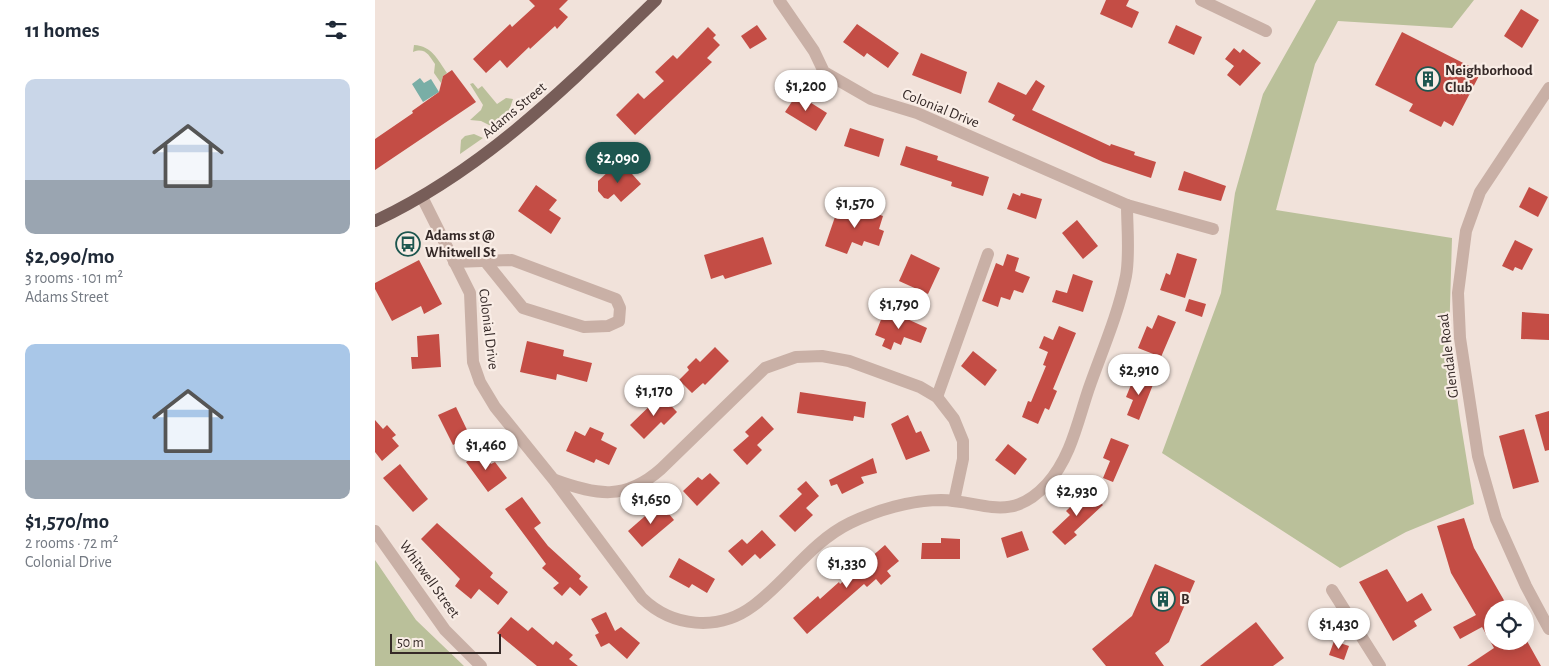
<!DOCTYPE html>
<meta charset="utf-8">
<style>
body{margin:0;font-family:"Alegreya Sans",sans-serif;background:#f6f6f7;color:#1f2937;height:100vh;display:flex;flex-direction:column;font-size:19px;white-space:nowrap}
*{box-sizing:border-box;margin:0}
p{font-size:16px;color:#747a83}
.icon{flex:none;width:28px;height:28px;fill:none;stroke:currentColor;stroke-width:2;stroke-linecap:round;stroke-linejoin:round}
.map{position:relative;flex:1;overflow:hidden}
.sheet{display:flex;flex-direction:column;background:#fff;width:375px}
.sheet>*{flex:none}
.fabs{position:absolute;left:1109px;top:600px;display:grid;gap:10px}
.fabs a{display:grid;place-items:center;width:50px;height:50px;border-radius:50%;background:#fff;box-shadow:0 2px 12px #0003;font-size:25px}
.scale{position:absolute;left:15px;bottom:12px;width:111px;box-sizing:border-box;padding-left:5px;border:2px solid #352927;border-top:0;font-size:14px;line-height:18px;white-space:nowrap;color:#352927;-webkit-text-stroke:4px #f9ede6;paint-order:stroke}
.price{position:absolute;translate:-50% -42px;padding:0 11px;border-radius:18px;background:#fff;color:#222;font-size:16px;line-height:32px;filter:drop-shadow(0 1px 2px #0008)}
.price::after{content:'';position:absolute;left:50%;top:30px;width:15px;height:11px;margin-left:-8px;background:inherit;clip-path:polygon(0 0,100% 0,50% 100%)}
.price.selected{background:#1d564f;color:#fff}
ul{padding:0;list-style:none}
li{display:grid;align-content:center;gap:10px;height:265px;padding:0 25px}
li span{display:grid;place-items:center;height:155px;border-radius:10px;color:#555}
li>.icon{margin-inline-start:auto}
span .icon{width:90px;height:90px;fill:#fffc;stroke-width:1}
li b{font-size:21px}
h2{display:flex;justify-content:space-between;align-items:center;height:60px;padding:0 25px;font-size:21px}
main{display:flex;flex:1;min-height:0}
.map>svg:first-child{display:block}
.green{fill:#bac09a}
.water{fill:#79aea6}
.building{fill:#c44d45}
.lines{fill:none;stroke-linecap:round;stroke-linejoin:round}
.minor{stroke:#c9b0a6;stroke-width:12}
.tertiary{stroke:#c9b0a6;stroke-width:12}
.primary{stroke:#775d58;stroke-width:12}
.labels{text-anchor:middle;stroke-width:4.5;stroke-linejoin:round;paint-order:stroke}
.poi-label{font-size:15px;font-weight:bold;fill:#352927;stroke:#f9ede6;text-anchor:start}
.street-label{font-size:15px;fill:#352927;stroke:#f9ede6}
</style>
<main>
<section class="sheet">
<h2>11 homes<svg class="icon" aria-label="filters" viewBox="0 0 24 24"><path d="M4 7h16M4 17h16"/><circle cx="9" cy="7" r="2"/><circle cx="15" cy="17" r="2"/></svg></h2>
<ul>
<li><span style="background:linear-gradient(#c9d6e8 65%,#9aa5b1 0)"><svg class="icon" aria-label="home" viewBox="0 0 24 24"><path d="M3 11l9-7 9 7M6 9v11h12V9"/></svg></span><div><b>$2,090/mo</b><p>3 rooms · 101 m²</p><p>Adams Street</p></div></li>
<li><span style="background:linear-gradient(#a9c7e8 75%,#9aa5b1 0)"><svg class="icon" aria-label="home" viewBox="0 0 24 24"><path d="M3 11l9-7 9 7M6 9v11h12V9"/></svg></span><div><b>$1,570/mo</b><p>2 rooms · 72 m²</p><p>Colonial Drive</p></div></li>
</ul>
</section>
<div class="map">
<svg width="1174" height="666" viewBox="0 0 1174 666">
<rect width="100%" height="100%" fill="#f1e2da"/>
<g class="green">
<polygon points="941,0 1099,0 1077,28 963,21 940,64 901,210 1077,238 1074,340 1085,419 1099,504 1031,532 965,568 787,453 846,293 860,193 888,94"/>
<path d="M39,45C57,46 63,60 72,73L68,76L66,83L59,73L60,64C54,55 50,47 38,52Z"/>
<polygon points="98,83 103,89 107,86 122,104 131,98 138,99 135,108 137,115 120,128 106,121 95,120 106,110 108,105 95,84"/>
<polygon points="99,134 108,138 85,154 86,140 90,136"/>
<polygon points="0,560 41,620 89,666 0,666"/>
</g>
<polygon class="water" points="45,78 49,83 56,79 64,92 48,102 37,84"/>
<g class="building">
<polygon points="154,0 193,0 184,9 193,17 182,29 180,26 155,49 154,47 132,68 125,60 111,73 98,59 135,24 137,27 160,6"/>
<polygon points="731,0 754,0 751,6 764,12 757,28 725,14"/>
<polygon points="1146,9 1164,20 1147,48 1129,36"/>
<polygon points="482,24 524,53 513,68 492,53 489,57 468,42"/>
<polygon points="382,25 392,39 375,49 366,36"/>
<polygon points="801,25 827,37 819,55 793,43"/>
<polygon points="333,27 341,35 338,38 345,45 332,58 337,62 260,135 241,115 263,93 269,99 289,81 280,72 298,55 302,59"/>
<polygon points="1027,32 1106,72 1078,126 1069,121 1066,127 1034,111 1038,104 1000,85"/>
<polygon points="859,48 865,53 868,49 886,63 865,86 852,75 859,66 850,59"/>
<polygon points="546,53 592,72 586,94 537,75"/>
<polygon points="77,70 101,102 0,170 0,139 38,113 37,111 64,92 68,76"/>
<polygon points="661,80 670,86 657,110 735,146 736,144 760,152 759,155 781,162 776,178 728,162 637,120 640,115 613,102 623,82 651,95"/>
<polygon points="422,94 452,113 441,131 410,112"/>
<polygon points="475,128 509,139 504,157 469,146"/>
<polygon points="531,146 563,156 562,160 614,177 608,196 576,186 577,182 525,165"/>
<polygon points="249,165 266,184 246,202 239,194 233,199 229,198 223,191 223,181 234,171 238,175"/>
<polygon points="809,171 851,186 846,201 803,190"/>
<polygon points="161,185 182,200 174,210 186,218 176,234 143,211"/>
<polygon points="1154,187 1173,197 1163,217 1144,207"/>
<polygon points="638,193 645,196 646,193 667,199 661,219 632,209"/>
<polygon points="474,204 508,216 504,229 509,231 504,246 489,241 487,246 477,242 472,254 450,246 461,214 469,217"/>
<polygon points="702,220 723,246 708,259 687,233"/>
<polygon points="388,237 397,264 350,279 348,275 336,279 329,255"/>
<polygon points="1140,240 1158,249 1147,270 1140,267 1138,271 1127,266"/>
<polygon points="802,253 822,259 810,298 785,290 791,273 795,275"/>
<polygon points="536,254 565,268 553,294 524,281"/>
<polygon points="632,254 644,258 640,271 655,277 648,293 639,290 635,300 626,297 623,307 607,301 621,263 628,266"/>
<polygon points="44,260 67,304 49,314 46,306 17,321 0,289 0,283"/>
<polygon points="698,274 718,281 708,312 677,302 681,290 692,293"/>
<polygon points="814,299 831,304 827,317 810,311"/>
<polygon points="509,312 518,315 519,313 552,328 546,343 529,337 526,345 519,342 516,350 507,346 510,339 500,335"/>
<polygon points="1147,312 1174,314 1174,340 1146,339"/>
<polygon points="783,315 801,322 786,357 763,348 772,326 777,329"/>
<polygon points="684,326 701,333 678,389 682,391 674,410 670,408 663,424 647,417 653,401 656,402 671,366 668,365 673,352 664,348 669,336 678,340"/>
<polygon points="64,334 66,367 37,369 36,357 43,357 42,336"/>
<polygon points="152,341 189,350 188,356 217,363 212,382 182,374 181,380 145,372"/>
<polygon points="340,347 354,361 330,385 328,383 317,393 304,380 314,370 312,367 321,358 325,362"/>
<polygon points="598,351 622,370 610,386 586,366"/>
<polygon points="760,375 779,382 764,420 752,415 758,400 751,397"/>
<polygon points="425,392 491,402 489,418 479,416 478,421 422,413"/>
<polygon points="286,395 302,412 289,425 286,422 269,439 255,425"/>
<polygon points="81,407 95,436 78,445 63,415"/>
<polygon points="1174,411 1174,450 1170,451 1160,415"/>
<polygon points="533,415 541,433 546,431 555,451 531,460 516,424"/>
<polygon points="387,416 399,429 382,445 387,450 372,465 358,450 374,436 370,432"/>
<polygon points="0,420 8,429 12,425 21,435 17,438 24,446 7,461 0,452"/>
<polygon points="215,427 229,433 226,440 242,448 234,465 221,459 219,463 191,451 200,431 210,436"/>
<polygon points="1149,429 1164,482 1138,489 1124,436"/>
<polygon points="736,438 754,445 738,482 728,478 735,461 728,458"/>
<polygon points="633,444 652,459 640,475 620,460"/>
<polygon points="107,451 116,464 120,462 132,478 113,492 91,462"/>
<polygon points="498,458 502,473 486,477 489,483 467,494 462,484 456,486 454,480"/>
<polygon points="25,464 53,499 38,512 8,478"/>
<polygon points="335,473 345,483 322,506 308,491 323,477 327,480"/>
<polygon points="431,481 444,496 431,508 438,515 420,532 404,516 427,494 422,489"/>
<polygon points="713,490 728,505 699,532 702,535 690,545 677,532 695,515 691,511"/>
<polygon points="147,497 166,523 159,528 173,546 206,576 204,579 213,587 205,596 195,587 187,596 178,588 184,583 167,568 171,564 130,509"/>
<polygon points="285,503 299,520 267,547 253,531"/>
<polygon points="1089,518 1099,548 1134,609 1118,609 1118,641 1152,641 1166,666 1092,666 1119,648 1107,627 1085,639 1078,627 1101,615 1076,573 1062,526"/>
<polygon points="62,523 118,573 115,577 133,592 123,605 104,589 96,599 80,586 85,579 46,539"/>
<polygon points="387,530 401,545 385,559 380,554 367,566 353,551 367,539 372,544"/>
<polygon points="647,531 654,550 632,558 626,538"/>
<polygon points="566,538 585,539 585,559 546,559 547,543 566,543"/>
<polygon points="510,545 524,561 512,571 516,576 506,585 501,579 492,587 489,584 432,634 418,618 443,596 445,599 464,582 465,584"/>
<polygon points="304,558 340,579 332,593 317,584 314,588 294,577"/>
<polygon points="780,564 820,581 794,642 780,653 789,666 731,666 717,649 757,616"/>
<polygon points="1012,569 1032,602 1047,593 1057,610 1039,621 1042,626 1018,641 984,582"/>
<polygon points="231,612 240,631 246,627 265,643 252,659 234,643 226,647 220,635 224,633 216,619"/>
<polygon points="136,617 153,631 157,627 178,645 181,641 198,655 194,659 203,666 162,666 122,633"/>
<polygon points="881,622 909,658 898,666 825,666"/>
<polygon points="959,641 974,646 969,660 954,655"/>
</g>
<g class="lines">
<g class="minor">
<polyline points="826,0 891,31"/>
<polyline points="1174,88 1105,192 1091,231 1083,293 1085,338 1103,456 1121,519 1151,586 1174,629"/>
<path d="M47,197L95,293L98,362L105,382L120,407L179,480L267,598C297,627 343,632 378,606C412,581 436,542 475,523C502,510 536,500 566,500C609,501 635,524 672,484C696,458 703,420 714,388C727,351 743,315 751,276C755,254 752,227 752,205L542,113L496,99L449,72L439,51L404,0"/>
<polyline points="752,205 838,229"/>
<polyline points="79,262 137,260 241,299 245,308 244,321 233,326 209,327 148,308 110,261"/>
<polyline points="562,397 613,254"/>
<path d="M180,480C221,495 250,501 286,469L390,368L421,357L447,356L474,361L545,387L562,397L579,419L588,441V459L579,501"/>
<polyline points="957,590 1005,666"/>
</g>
<polyline class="tertiary" points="0,531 70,630 106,666"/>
<path class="primary" d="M0,221C112,168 193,85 281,0"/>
</g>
<defs>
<g id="building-ring" transform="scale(1.25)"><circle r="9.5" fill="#f9ede6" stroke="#1d564f" stroke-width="1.5"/><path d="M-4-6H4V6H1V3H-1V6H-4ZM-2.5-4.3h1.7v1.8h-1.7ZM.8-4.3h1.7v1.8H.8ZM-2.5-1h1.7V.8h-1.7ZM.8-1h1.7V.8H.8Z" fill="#1d564f"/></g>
<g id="bus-ring" transform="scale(1.25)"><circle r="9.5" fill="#f9ede6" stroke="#1d564f" stroke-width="1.5"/><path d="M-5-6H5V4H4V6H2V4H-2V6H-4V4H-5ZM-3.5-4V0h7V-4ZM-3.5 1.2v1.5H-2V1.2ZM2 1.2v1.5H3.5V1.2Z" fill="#1d564f"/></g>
</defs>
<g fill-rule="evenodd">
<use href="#building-ring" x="1053" y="79"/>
<use href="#bus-ring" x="33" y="244"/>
<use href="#building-ring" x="788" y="599"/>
</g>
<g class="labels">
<g class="poi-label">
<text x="1070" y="75">Neighborhood<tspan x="1070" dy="17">Club</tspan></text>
<text x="50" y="240">Adams st @<tspan x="50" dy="17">Whitwell St</tspan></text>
<text x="806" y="604">B</text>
</g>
<g class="street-label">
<text transform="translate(566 108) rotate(22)" y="5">Colonial Drive</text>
<text transform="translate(139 110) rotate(-40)" y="5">Adams Street</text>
<text transform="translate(114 329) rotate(83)" y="5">Colonial Drive</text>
<text transform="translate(1073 356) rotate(-97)" y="5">Glendale Road</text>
<text transform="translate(55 579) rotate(54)" y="5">Whitwell Street</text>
</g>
</g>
</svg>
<div class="fabs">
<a><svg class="icon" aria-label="locate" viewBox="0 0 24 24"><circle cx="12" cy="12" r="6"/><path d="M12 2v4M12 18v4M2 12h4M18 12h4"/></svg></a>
</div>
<div class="scale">50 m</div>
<b class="price" style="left:431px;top:112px">$1,200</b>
<b class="price selected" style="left:243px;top:184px">$2,090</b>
<b class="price" style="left:480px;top:229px">$1,570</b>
<b class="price" style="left:524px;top:330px">$1,790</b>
<b class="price" style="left:764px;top:396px">$2,910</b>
<b class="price" style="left:279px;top:417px">$1,170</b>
<b class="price" style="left:111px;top:471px">$1,460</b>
<b class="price" style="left:702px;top:517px">$2,930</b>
<b class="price" style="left:276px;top:525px">$1,650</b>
<b class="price" style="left:472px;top:589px">$1,330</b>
<b class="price" style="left:964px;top:650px">$1,430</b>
</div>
</main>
